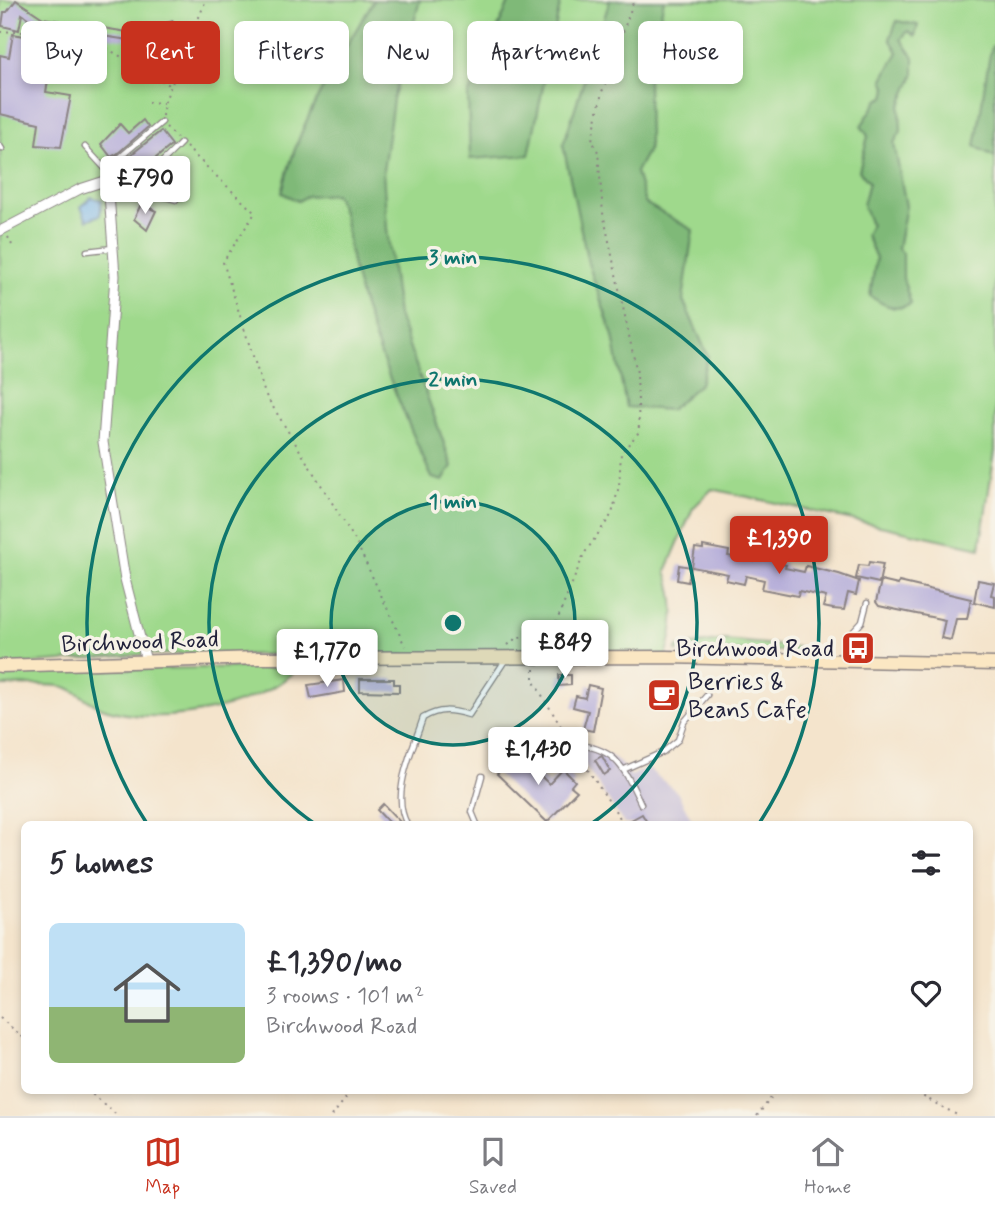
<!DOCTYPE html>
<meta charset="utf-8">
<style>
body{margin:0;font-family:Mynerve,sans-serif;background:#f2f2f3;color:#2b2b33;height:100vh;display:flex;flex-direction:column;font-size:26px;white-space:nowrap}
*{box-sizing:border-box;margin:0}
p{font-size:23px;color:#7c7c81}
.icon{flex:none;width:38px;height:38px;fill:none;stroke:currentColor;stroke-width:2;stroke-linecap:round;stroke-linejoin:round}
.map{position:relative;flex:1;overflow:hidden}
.sheet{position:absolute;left:21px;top:821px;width:952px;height:273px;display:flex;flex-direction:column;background:#fff;border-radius:10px;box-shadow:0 4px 10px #0003}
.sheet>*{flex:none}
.top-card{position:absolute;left:21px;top:21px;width:954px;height:63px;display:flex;gap:14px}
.price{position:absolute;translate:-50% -60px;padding:0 16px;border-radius:7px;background:#fff;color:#222;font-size:23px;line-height:46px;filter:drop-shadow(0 2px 4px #0008)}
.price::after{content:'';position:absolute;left:50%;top:42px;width:21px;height:16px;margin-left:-10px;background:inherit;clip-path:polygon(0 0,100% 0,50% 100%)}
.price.on{background:#c8321e;color:#fff}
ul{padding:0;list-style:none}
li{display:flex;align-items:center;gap:21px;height:175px;padding:0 28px}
li span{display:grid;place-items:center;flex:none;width:196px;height:140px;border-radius:10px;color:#555}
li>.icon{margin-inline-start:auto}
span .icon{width:84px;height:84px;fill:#fffc;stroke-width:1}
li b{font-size:30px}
h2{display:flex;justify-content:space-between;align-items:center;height:84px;padding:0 28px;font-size:30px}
.chip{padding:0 24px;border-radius:10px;background:#fff;box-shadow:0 4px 10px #0003;font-size:24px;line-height:63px}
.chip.on{background:#c8321e;color:#fff}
.tabs{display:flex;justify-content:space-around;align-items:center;height:98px;border-top:2px solid #e1e1e2;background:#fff;font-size:19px;color:#7c7c81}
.tabs a{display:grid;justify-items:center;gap:4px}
.tabs .on{color:#c8321e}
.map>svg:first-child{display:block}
.industrial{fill:#c8bfd8}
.green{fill:#9fd98c;stroke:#607e64;stroke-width:2}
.forest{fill:#7fb978;stroke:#506e5a;stroke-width:2}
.water{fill:#75b4e8;stroke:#4c6b92;stroke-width:2}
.building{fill:#b8b0da}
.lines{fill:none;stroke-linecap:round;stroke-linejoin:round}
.lane-casing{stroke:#8b8384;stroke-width:7}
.street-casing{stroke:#8b8384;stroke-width:11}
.secondary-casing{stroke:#8b8384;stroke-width:15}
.path{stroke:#8b8384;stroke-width:2;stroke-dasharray:2 5;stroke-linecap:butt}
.lane{stroke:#fff;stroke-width:4.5}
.street{stroke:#fff;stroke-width:9}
.secondary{stroke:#fbe7c3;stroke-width:12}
.ring{fill:none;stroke:#0f766e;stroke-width:3.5}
.labels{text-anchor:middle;stroke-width:7;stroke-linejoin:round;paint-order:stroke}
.street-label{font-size:24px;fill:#22223b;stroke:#f7f3e8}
.poi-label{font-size:24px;fill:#22223b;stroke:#f7f3e8;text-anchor:end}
.centre{fill:#0f766e;stroke:#f7f3e8;stroke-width:3.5}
.ring-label{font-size:21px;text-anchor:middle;font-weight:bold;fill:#0f766e;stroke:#f7f3e8;stroke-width:7;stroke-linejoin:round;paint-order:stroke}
</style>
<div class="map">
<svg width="995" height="1116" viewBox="0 0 995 1116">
<rect width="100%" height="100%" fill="#f7f3e8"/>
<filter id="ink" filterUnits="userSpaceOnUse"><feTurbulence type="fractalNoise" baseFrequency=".0143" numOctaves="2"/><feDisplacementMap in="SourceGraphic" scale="14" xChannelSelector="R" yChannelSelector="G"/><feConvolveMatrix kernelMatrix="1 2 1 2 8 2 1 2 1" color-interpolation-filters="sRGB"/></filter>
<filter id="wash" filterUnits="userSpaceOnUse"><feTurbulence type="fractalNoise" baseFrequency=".00686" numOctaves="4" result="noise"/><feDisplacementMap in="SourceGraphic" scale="28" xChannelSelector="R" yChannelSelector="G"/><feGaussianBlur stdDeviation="1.57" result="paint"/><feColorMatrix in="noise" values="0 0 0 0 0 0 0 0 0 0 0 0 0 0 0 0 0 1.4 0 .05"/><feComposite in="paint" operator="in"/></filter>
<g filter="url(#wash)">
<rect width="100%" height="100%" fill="#f4e4cc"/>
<polygon class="industrial" points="571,744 589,745 616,759 631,776 647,768 677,792 694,824 624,824"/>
<g class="green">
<path d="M0,0H995V451L980,548L712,489L693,508L666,571C677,600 675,627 666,657L149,654L0,666Z"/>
<polygon points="725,640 814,649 816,651 676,651 678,647"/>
<path d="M254,667L296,670C255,710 157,728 102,708C89,703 78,691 65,687C45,683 20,686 0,686V671Z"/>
</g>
<g class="forest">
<path d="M374,0H420L393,100L383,171L387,229L398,315L452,466L443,481L432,478C402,410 373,343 354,272C347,244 349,219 335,194L307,196L298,201L282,193C298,121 337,62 374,0Z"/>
<polygon points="510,0 561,0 529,155 470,159 468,96"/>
<polygon points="610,0 664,0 648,75 649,148 636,172 645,203 693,230 683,300 708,356 700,384 670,410 626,407 613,336 588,263 563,145"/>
<path d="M897,21L918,25L915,36L908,31L901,39L914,57V75L900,107L901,131L894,143L906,206L898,249L903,253V278L911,304C894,312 885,306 870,296L876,258L866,235L871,225L863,205L869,182L859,171L868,136L861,126L878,100L885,97L887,89L883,79L898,52L890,39Z"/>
<path d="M992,46H995V157L975,146C982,112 984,79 992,46Z"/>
</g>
<polygon class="water" points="91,197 102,200 100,215 87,220 81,207"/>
<g id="blocks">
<g class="building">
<polygon points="16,0 43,18 133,33 173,21 176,30 135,41 89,34 87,48 66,45 22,14 19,30 2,26 4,12 7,12"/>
<polygon points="13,34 48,40 45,63 51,64 46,92 71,96 61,147 36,145 39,123 0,114 0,55 9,57"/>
<polygon points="143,120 148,127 117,154 111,157 101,144 120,124 128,133"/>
<polygon points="161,131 172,145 135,175 123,161"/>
<circle cx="157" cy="181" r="8"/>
<polygon points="141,204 156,211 147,230 134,219"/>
<polygon points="703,546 729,551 728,556 753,561 754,556 768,559 769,555 780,557 778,563 786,565 785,568 804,572 806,566 839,574 859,581 856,595 848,593 844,610 833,609 823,607 826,597 799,591 798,596 762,589 764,580 746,576 744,584 726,580 728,574 692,567 695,548 703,549"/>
<polygon points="869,562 883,564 879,583 856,578 859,565 868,566"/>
<polygon points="679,565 691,567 688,582 677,580"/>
<polygon points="978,580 994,583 991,595 995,596 995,607 974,602"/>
<polygon points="881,581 898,585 899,582 971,599 967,619 956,619 951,640 941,638 945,620 879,606 876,602"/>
<polygon points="559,675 571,675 571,685 559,686"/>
<polygon points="360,679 394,679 394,684 399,684 399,692 360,691"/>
<polygon points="344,680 345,692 311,698 308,685"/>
<polygon points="588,685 601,688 593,731 583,729 588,711 573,707 576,696 585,698"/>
<rect x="657" y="690" width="14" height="9"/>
<polygon points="517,753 549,784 563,769 575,781 571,786 577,791 547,822 497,774"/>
<polygon points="602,756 610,771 604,775 595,760"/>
<polygon points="383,804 402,824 390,824 377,810"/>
<polygon points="642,814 648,824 624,824"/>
</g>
</g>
</g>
<g filter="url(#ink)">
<use href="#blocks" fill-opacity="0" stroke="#8b8384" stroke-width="2"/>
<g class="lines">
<g class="lane-casing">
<g id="lane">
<polyline points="0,146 2,149"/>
<polyline points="85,147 109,173 108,179"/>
<polyline points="106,169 162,122"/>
<polyline points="134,183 151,193 176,200"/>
<path d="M111,187C142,186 161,163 181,143"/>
<polyline points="87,251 113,248"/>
<polyline points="850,660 852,633 862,622 867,603"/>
<path d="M571,744C616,747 623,766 641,804"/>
<polyline points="625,769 663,752 678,740 684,722 707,695"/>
<path d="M407,824C390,794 413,749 423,718C440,708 451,710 469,715L506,659"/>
<polyline points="477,824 472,812 482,776"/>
</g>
</g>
<g class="street-casing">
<polyline id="street" points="0,231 80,189 108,180 115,276 103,442 125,579 146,661"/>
</g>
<g class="secondary-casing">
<polyline id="secondary" points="0,666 259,658 666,657 995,664"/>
</g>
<g class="path">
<polyline points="0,32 16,31 53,37 70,52"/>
<polyline points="44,58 55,59"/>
<polyline points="67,75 71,53"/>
<polyline points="91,85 55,72 56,60 62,54 103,46 171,86"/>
<polyline points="148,102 163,103"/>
<polyline points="162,116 164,103 206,0"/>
<polyline points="166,127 177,138"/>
<polyline points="186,147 255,213 223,262 265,394 355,540 405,646"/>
<polyline points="8,237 12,245"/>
<polyline points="508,645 516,638 543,636 556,623 584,554 612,514 619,486 621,453 639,432 637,373 603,213 598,152 592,140 602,92 634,0"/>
<polyline points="534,669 534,682 568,738"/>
<polyline points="576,752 624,824"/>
<polyline points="0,1018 24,1038"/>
<polyline points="87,1090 118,1116"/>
<polyline points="911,1090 959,1116"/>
<polyline points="332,1116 352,1090"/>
<polyline points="757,1116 777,1090"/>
</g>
<use href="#lane" class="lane"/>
<use href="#street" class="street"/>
<use href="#secondary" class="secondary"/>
</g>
</g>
<circle cx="453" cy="623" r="122" fill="#0f766e" fill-opacity=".12"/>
<g class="ring">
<circle cx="453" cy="623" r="122"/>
<path d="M315 824A244 244 0 1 1 591 824"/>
<path d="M146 822A366 366 0 1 1 760 822"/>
</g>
<defs>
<g id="bus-square" transform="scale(1.75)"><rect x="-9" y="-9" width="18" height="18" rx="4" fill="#c8321e" stroke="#f7f3e8"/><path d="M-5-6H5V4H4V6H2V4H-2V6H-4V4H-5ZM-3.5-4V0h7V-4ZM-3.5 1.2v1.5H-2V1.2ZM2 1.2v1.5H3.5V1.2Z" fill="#fff"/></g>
<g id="cafe-square" transform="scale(1.75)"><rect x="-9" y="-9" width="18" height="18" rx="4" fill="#c8321e" stroke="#f7f3e8"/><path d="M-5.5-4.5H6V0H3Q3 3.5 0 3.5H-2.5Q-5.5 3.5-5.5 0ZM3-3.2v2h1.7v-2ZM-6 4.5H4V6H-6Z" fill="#fff"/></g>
</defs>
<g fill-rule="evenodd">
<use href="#bus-square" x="858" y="648"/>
<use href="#cafe-square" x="664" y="695"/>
</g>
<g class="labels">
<g class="street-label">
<text transform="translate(140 641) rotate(-2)" y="8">Birchwood Road</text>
</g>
<g class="poi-label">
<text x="834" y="656">Birchwood Road</text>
<text x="688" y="689" text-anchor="start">Berries &amp;<tspan x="688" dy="28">Beans Cafe</tspan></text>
</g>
</g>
<circle cx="453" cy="623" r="10" class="centre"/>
<g class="ring-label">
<text x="453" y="264">3 min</text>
<text x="453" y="386">2 min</text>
<text x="453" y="508">1 min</text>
</g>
</svg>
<b class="price" style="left:145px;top:216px">£790</b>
<b class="price on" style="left:779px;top:576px">£1,390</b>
<b class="price" style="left:565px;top:680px">£849</b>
<b class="price" style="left:327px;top:689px">£1,770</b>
<b class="price" style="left:538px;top:787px">£1,430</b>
<div class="top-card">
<a class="chip">Buy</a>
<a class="chip on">Rent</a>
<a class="chip">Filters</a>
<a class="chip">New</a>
<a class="chip">Apartment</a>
<a class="chip">House</a>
</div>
<section class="sheet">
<h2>5 homes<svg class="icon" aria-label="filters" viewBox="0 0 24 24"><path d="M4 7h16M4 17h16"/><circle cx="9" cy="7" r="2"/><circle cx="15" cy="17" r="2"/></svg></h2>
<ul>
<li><span style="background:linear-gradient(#bfe0f5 60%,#8fb573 0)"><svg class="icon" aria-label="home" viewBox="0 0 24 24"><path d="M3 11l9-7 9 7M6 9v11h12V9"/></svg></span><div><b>£1,390/mo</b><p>3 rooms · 101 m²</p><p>Birchwood Road</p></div><svg class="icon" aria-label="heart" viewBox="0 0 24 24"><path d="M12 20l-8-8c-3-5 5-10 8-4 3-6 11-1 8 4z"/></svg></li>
</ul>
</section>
</div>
<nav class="tabs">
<a class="on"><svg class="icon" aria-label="map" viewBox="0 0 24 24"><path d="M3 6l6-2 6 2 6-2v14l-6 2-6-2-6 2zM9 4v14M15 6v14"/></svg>Map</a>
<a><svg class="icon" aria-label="saved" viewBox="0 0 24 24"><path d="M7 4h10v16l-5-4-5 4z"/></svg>Saved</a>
<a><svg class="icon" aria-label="home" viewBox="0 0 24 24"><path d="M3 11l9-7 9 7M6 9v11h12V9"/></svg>Home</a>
</nav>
